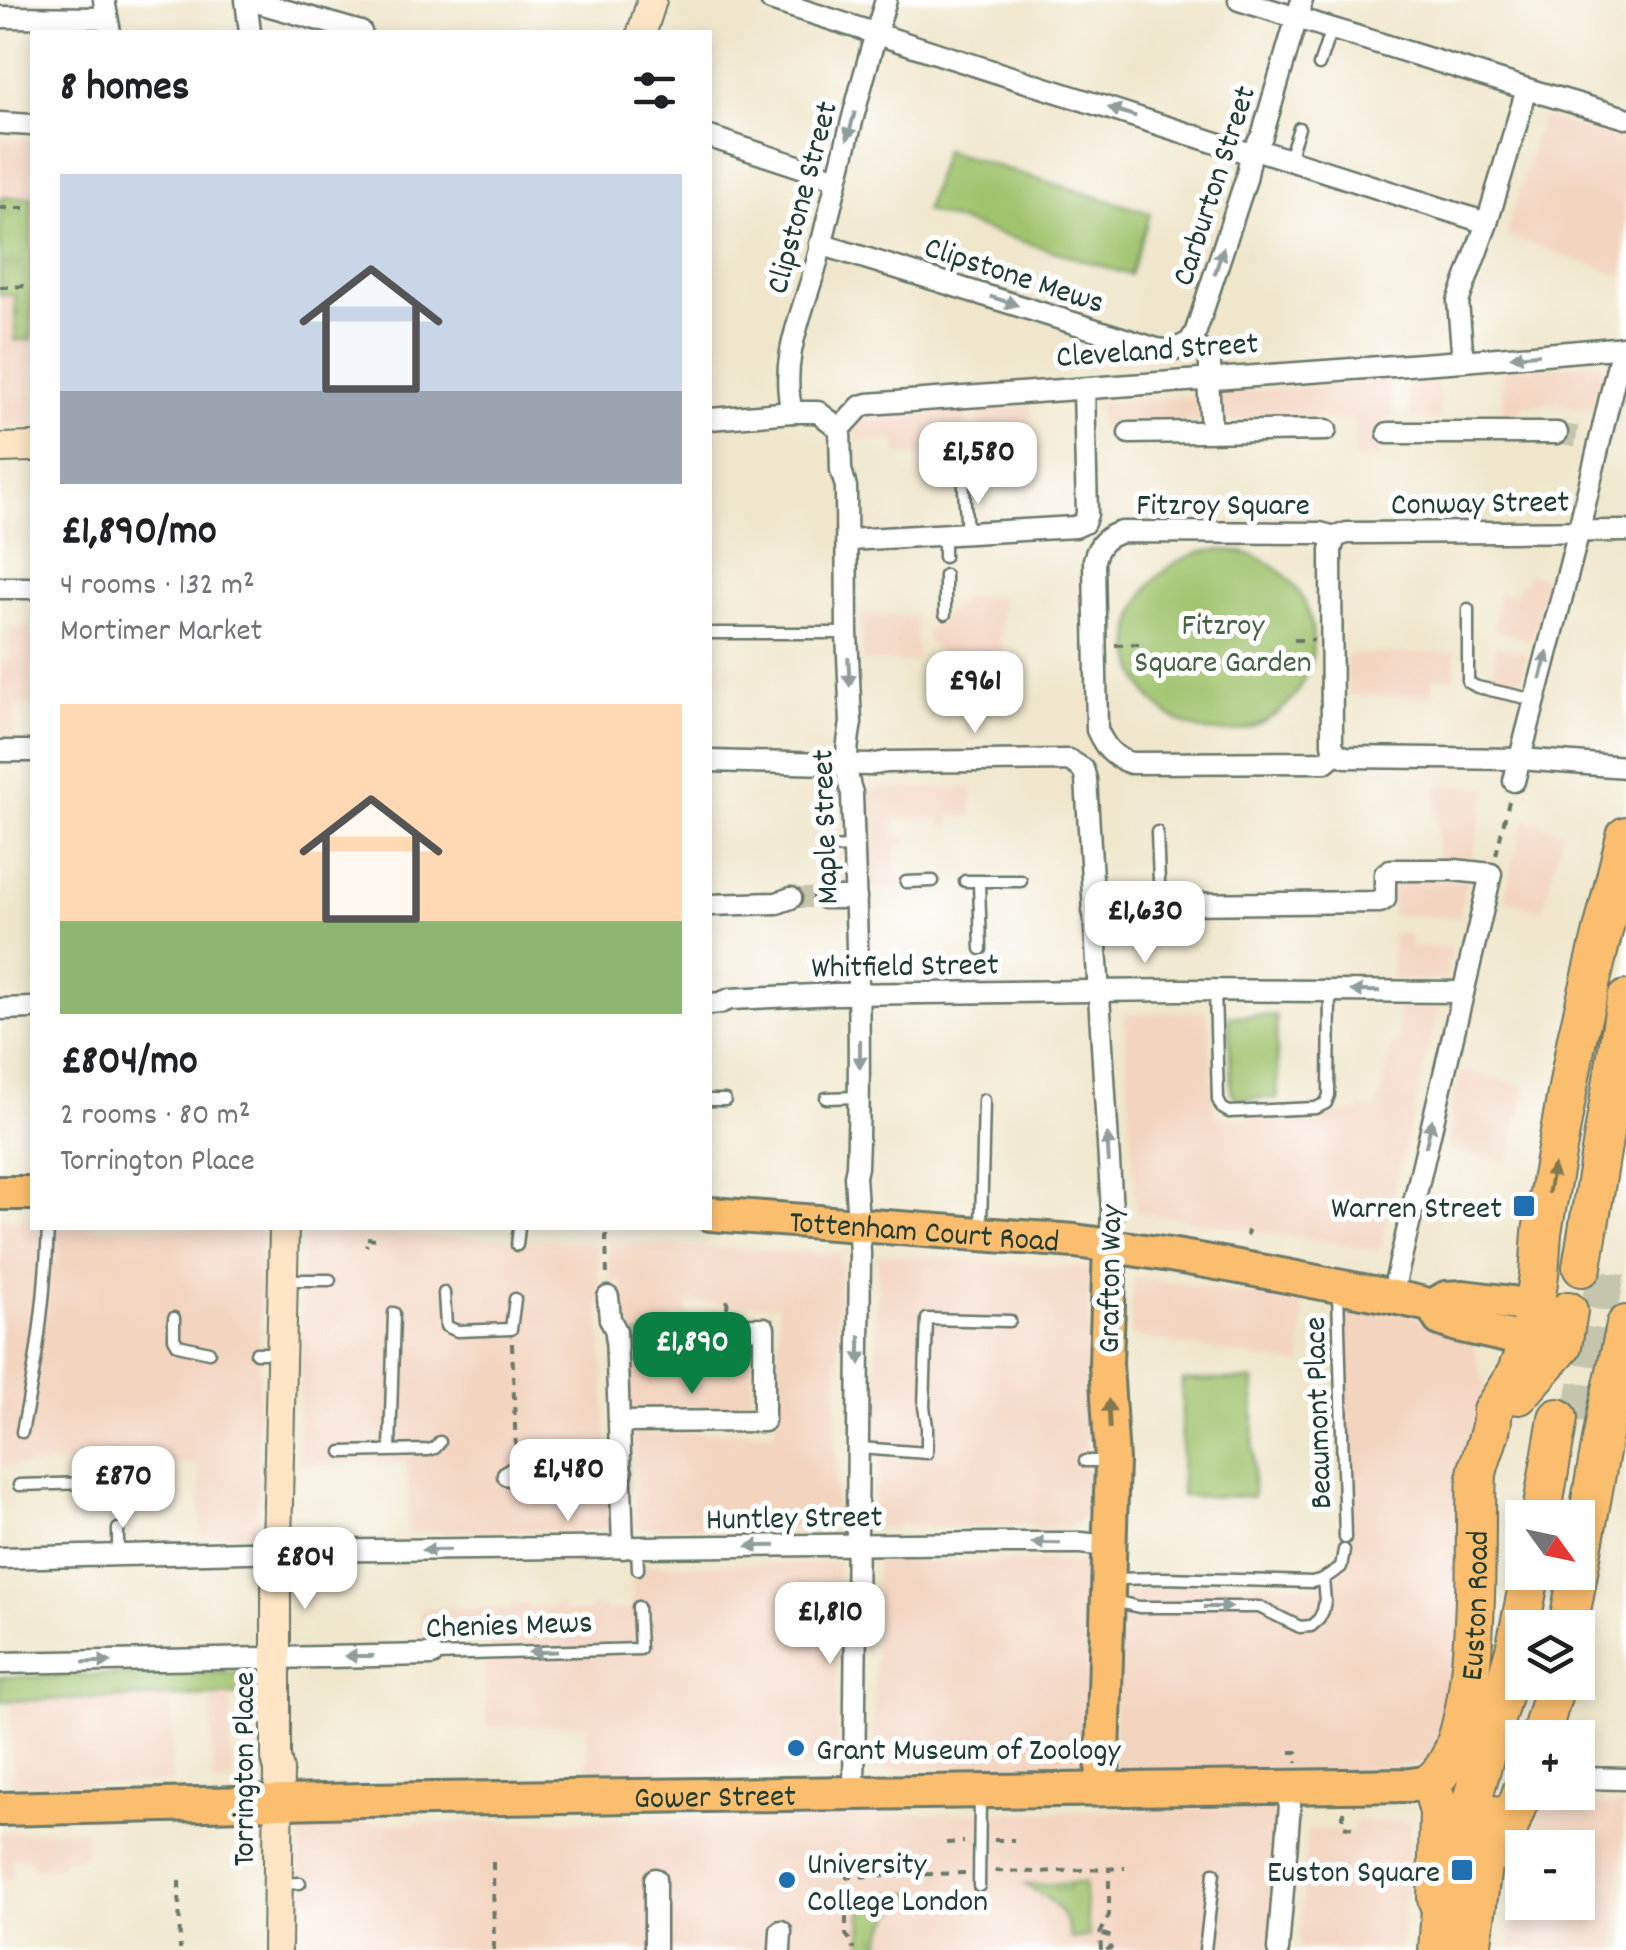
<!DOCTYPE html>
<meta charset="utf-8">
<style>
body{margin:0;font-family:Dekko,sans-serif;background:#f6f6f6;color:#202124;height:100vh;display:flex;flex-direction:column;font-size:38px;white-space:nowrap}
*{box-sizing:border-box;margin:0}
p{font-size:32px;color:#757577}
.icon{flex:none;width:55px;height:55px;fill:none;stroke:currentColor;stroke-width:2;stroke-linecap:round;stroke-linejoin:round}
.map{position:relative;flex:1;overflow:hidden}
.panel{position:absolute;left:30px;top:30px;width:682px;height:1200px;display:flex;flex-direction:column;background:#fff;border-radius:0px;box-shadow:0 5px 15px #0003}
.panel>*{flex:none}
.needle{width:65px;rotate:123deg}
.tools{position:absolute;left:1505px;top:1500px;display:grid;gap:20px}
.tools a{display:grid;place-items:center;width:90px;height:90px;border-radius:0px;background:#fff;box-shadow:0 5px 15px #0003;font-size:50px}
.price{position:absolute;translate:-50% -85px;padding:0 22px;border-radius:20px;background:#fff;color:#222;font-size:32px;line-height:65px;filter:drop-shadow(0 2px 5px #0008)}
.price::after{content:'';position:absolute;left:50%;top:60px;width:30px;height:22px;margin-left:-15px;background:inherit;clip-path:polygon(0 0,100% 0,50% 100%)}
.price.on{background:#0b8043;color:#fff}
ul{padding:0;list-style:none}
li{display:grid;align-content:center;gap:20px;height:530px;padding:0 30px}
li span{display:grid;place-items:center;height:310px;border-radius:0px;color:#555}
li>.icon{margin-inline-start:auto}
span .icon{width:180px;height:180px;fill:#fffc;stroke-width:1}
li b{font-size:42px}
h2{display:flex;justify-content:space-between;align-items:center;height:120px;padding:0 30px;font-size:42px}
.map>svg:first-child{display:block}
.built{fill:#f3d4bf}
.grass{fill:url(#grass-tufts);stroke:#608050;stroke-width:2.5}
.garden{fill:#a0c36d;stroke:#608050;stroke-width:2.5}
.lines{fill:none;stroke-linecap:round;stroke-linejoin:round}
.street-tunnel{stroke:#c5c4ad;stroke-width:20;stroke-dasharray:20 10;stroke-linecap:butt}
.highway-tunnel{stroke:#c5c4ad;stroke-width:38;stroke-dasharray:38 19;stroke-linecap:butt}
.lane-casing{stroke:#687869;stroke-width:15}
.street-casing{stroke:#687869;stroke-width:25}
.secondary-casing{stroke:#687869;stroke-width:32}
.primary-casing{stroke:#687869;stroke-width:38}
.highway-casing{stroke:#687869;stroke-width:42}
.path{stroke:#687869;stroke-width:4;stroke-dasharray:8 8;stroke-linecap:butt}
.lane{stroke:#fff;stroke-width:10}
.street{stroke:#fff;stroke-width:20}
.secondary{stroke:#fde5c5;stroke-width:28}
.primary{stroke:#fbbe6e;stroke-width:32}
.highway{stroke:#fbbe6e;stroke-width:38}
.oneway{fill:#8f9e9a}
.oneway2{fill:#82774e}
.poi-dot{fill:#1f6fb2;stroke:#fff;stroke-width:4}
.labels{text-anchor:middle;stroke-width:10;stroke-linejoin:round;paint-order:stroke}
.street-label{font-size:32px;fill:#1f3d34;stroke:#fff}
.park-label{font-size:32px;fill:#466545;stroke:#fff}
.poi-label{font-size:32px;fill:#1f3d34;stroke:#fff;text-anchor:end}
</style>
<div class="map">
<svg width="1626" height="1950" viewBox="0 0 1626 1950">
<defs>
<pattern id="grass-tufts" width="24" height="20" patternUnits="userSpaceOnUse" patternTransform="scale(2.5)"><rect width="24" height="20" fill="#a0c36d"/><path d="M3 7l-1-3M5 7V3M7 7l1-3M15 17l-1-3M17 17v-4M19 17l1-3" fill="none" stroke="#82a05a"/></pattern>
</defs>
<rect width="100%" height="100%" fill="#fff"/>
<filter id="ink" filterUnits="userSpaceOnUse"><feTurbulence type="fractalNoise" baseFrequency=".01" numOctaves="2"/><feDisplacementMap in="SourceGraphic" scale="20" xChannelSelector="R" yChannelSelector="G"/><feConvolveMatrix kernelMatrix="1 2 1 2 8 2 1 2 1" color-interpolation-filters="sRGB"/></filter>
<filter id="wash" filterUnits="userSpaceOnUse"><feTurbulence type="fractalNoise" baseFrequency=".0048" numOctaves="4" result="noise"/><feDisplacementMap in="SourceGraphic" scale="40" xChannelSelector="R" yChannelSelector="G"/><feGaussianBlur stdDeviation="2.25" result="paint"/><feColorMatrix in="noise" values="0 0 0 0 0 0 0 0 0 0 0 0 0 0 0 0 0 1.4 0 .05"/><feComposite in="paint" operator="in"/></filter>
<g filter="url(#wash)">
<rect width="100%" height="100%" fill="#efe6cb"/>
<g class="built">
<polygon points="1541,116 1626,140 1626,277 1506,236"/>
<polygon points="0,138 32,141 32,428 0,427"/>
<polygon points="1598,363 1602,369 1593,409 1556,403 1520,405 1521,423 1504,423 1502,369"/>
<polygon points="1438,374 1440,420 1410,419 1407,376"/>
<polygon points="1391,377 1393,418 1387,418 1379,423 1380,458 1355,460 1354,418 1218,421 1216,393 1353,384 1354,381"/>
<polygon points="1203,396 1205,421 1119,423 1119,428 1100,428 1099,405"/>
<polygon points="1031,406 1031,435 1026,436 1026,446 982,451 979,410"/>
<polygon points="965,411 968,452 897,456 896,442 892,439 856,441 856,426 860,420"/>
<polygon points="1527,573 1548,578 1531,640 1495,630 1496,600 1498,600 1498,594 1517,596 1521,583 1527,583"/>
<polygon points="959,597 1001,597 1000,664 953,666 927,639 927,631 954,605 958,605"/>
<polygon points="861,615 915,616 917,662 862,662"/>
<polygon points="9,628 32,628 32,706 16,706 15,736 0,736 0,662 9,662"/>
<polygon points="1495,646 1528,654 1517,693 1499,688 1494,672"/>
<polygon points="1455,652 1454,678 1433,678 1433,695 1347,696 1346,655"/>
<polygon points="1437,785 1480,786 1487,788 1471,860 1437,860"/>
<polygon points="972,788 972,816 951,817 951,825 942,825 941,818 895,819 895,835 905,836 906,847 896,848 896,874 906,874 906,887 867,888 866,789"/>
<polygon points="1524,821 1563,831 1543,910 1504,900"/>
<polygon points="1393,880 1466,882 1459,917 1392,915"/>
<polygon points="1392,934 1410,934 1411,948 1452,948 1445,980 1392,980"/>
<polygon points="1398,1008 1438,1008 1381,1246 1376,1250 1136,1212 1124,1014 1208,1011 1214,1115 1222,1119 1358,1113 1360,1108 1377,1111 1393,1043 1397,1046 1400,1034"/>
<polygon points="1461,1070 1527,1087 1508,1162 1446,1148 1453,1120 1449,1118"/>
<polygon points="0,1219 32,1219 32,1228 39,1228 38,1274 56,1264 57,1228 260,1228 257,1535 201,1536 199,1464 87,1463 0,1466"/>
<polygon points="304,1231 597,1243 611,1526 607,1530 409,1532 407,1463 298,1463"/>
<polygon points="608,1243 840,1254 835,1444 836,1526 635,1528 634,1434 775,1432 779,1305 687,1302 687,1315 671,1316 672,1341 751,1339 752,1396 741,1408 737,1410 630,1412 623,1282 610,1282"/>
<polygon points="878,1254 1039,1264 1039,1266 1087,1267 1090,1272 1085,1469 1088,1470 1087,1513 1072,1527 1035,1527 1031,1524 928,1528 927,1525 901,1525 899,1523 898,1528 874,1528 874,1487 879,1487 879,1446 875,1445"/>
<polygon points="1134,1277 1303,1303 1302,1365 1130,1336"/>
<polygon points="1356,1300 1470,1333 1485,1389 1450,1746 1420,1765 1255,1776 1123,1777 1114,1767 1115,1587 1128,1584 1327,1585 1343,1569 1341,1318"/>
<polygon points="876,1562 1088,1562 1089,1766 873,1769"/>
<polygon points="838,1564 836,1769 587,1773 587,1724 487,1727 485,1666 492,1642 420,1641 420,1608 510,1609 510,1605 528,1604 529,1607 563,1606 563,1612 591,1611 592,1607 606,1607 606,1610 632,1610 632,1565"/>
<polygon points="211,1696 231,1696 232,1782 212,1783"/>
<polygon points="171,1697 172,1783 12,1786 10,1700"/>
<polygon points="1538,1806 1624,1806 1616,1950 1511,1950 1515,1862 1522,1863 1522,1902 1578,1902 1578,1848 1536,1847"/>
<polygon points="1218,1809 1273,1809 1278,1815 1269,1950 300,1950 301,1836 311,1825"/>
<polygon points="1354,1821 1410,1823 1401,1950 1299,1950 1307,1830 1352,1833"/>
<polygon points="85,1830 85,1857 62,1858 62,1867 34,1867 33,1859 13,1859 13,1880 3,1880 3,1865 0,1864 0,1832"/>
</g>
<g class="grass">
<polygon points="32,197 32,340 15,340 15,295 0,295 0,198"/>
<path d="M1084,1883L1089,1936L1071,1939C1066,1910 1050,1898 1025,1885Z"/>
<path d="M920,1892C898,1908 881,1921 880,1950H863L861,1896Z"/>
</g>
<g class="garden">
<polygon points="944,150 1150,213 1130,275 925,211"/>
<circle cx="1222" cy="641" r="91"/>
<polygon points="1276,1015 1278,1098 1237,1099 1231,1091 1229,1016"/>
<polygon points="1182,1380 1254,1380 1253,1497 1181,1496"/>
<polygon points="251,1672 257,1678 257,1695 0,1701 0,1677"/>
</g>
</g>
<g filter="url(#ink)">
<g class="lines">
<g class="street-tunnel">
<polyline points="1557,433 1580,437"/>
<polyline points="791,898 824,898"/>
<polyline points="627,1331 670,1330"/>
</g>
<polyline class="highway-tunnel" points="1581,1422 1606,1271"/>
<g class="lane-casing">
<g id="lane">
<polyline points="1319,65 1331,29"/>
<polyline points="1288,161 1299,128"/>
<polyline points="963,475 967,533"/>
<polyline points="944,535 944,557"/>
<polyline points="945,575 945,614"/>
<polyline points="1468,609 1468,682 1477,687 1535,700"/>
<polyline points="710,633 847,633"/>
<polyline points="946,658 946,666"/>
<polyline points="1157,832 1160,907"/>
<polyline points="822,848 854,847"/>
<polyline points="965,881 1021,881"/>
<polyline points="906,882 933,881"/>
<polyline points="979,882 981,949"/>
<polyline points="1215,991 1218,1100 1222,1108 1229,1112 1316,1108 1326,1103 1329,1095 1330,991"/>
<polyline points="826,1098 859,1097"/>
<polyline points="710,1100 725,1100"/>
<polyline points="981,1227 984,1100"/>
<polyline points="517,1245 519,1228"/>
<polyline points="286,1280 330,1280"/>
<polyline points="444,1293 446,1326 457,1331 511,1329 515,1299"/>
<polyline points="1338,1293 1345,1538"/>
<polyline points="174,1318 174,1338 178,1345 209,1352"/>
<polyline points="256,1353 280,1353"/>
<path d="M22,1432C37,1361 45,1301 48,1228"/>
<polyline points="859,1448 927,1453 927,1426 924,1407 927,1319 1010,1321"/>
<polyline points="390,1450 394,1313"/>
<polyline points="342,1452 428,1450 435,1448 440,1442"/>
<polyline points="1085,1461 1106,1461"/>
<polyline points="118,1482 118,1502"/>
<polyline points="19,1485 160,1481"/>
<polyline points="118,1529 118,1555"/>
<polyline points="637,1547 638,1569"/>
<polyline points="1114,1579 1164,1578 1312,1582 1323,1579 1341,1567 1344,1550"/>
<polyline points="1114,1601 1139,1607 1259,1607 1300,1627 1311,1626 1319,1619 1323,1611 1325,1601 1323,1579"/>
<polyline points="433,1655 640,1649 638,1607"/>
<polyline points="278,1884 300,1883"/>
<polyline points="979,1886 980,1797"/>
<polyline points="1205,1950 1214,1873"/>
</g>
</g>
<g class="street-casing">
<g id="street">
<polyline points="104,0 110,32"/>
<polyline points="246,0 250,32"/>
<polyline points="249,0 361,32"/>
<polyline points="771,0 1251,154"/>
<polyline points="1239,0 1527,89 1626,118"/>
<polyline points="0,17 107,18"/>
<polyline points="0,123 32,125"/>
<polyline points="710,137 837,179"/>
<polyline points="1255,149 1487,223"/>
<polyline points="820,244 1157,349 1172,351 1190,342"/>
<polyline points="1190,342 1196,331 1246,179 1251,154 1262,136 1302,0"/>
<polyline points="1190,342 1210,357 1210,380"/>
<polyline points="1463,361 1458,302 1487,223 1527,89"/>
<polyline points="1208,380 1211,430"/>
<path d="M792,412C778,356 806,307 819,254C840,169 860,84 886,0"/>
<polyline points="710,419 792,412 818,412 840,429"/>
<path d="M840,429L841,470L846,487L847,633L851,723C847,744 844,773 852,793C856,918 862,1042 857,1167L855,1176L860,1253L854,1793"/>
<polyline points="840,429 861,406 868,404 1463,361 1626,347"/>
<polyline points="1129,433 1326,430"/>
<polyline points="1388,433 1557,433"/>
<path d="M1335,537L1320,533L1122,532C1106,536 1098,545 1094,560L1097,730C1105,747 1112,757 1131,763L1325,762L1336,753"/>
<polyline points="1335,537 1331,550 1332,744 1336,753 1346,757 1520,759 1626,767"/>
<polyline points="1335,537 1347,533 1626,531"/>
<polyline points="848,540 1075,527 1084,523 1087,514 1084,389"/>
<polyline points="0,588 32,588"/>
<polyline points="0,751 32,751"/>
<polyline points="710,761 869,765 887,762 1069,760 1083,769 1086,779 1112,1211 1110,1246"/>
<polyline points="1514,781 1575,546 1622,347"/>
<polyline points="824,898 856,898"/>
<polyline points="710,905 777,903 791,898"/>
<polyline points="1148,909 1175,904 1380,902 1385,899 1385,874 1390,870 1454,870 1491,874 1392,1296"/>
<polyline points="1093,911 1121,910"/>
<polyline points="710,1004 720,1003 730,999 836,994 1179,990 1463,992"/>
<polyline points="0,1009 32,1008"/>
<polyline points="608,1297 610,1319 616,1331 623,1548"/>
<polyline points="620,1422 764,1421 764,1328 670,1330"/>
<polyline points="508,1475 622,1473"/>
<polyline points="0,1558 291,1551 996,1543 1081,1543 1108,1546"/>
<polyline points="0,1663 432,1655"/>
<polyline points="1578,1778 1626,1779"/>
<polyline points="655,1879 655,1950"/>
<polyline points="780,1950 781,1931"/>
<polyline points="1278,1950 1290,1805 1287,1797 1287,1786"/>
</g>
</g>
<g class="secondary-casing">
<g id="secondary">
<polyline points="642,32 652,0"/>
<polyline points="0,448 32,447"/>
<polyline points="277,1950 279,1770 276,1758 276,1592 284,1228"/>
</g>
</g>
<g class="primary-casing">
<g id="primary">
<polyline points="0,1193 32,1193"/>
<path id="s1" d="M710,1214L1075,1241C1159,1252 1243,1267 1327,1284C1362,1291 1398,1297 1433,1306L1440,1319L1457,1325L1529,1341"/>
<polyline points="1433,1306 1446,1298 1463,1297 1535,1306"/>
<polyline points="1102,1789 1112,1461 1106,1364 1110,1246"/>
<path id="s2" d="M0,1809L363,1800L1410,1785L1431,1782"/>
</g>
</g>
<g class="highway-casing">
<g id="highway">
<polyline points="1582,1267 1626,1000"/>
<polyline points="1519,1395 1562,1346 1568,1311"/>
<polyline points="1541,1518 1558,1418"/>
<polyline points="1568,1628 1607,1413 1626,1325"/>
<polyline points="1540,1738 1556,1682"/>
<polyline points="1500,1851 1522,1792"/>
<path id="s3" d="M1441,1909L1437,1899L1439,1812L1431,1782C1486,1741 1473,1542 1477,1474C1481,1453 1494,1431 1492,1411L1516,1374L1529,1341L1539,1275L1542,1232L1577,1038L1626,836"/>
<polyline points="1438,1950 1441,1909 1515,1650 1531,1572"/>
<polyline points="1471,1950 1484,1851 1494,1815"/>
</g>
</g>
<g class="path">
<polyline points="0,208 32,208"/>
<polyline points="0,287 32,286"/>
<polyline points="1294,640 1314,640"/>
<polyline points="1115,645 1140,644"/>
<polyline points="1496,855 1509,801"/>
<polyline points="606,1234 607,1279"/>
<polyline points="1247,1236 1248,1230"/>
<polyline points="367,1238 376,1239"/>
<polyline points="366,1246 367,1244"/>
<polyline points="727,1308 728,1296"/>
<polyline points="512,1343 516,1454"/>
<polyline points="1290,1752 1297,1752 1297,1763"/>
<polyline points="1343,1811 1343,1826 1354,1828"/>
<polyline points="994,1840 1014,1840"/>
<polyline points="946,1843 964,1842"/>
<polyline points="493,1862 494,1950"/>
<polyline points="846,1869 846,1935 853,1943 853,1950"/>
<polyline points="995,1871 1037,1872 1125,1868"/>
<polyline points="845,1877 965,1873"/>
<polyline points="179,1881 180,1950"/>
<polyline points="1103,1934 1112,1937 1112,1942"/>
<polyline points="1101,1950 1100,1934 1109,1915 1109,1868"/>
<polyline points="1106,1950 1111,1948 1111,1942"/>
</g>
<use href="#lane" class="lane"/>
<use href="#street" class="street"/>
<use href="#secondary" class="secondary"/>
<use href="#primary" class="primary"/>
<use href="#highway" class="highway"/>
</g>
<defs><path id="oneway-solid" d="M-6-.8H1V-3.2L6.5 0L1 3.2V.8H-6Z" transform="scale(2.5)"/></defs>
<g class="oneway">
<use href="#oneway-solid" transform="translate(1122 112) rotate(-162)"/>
<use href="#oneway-solid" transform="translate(851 126) rotate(105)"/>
<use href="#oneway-solid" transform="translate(1219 261) rotate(-72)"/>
<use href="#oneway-solid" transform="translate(1004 301) rotate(18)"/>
<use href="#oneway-solid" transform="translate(1525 355) rotate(175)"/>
<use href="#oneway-solid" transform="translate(1544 665) rotate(-76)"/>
<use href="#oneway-solid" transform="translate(849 672) rotate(87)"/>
<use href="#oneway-solid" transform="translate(1365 991) rotate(-179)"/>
<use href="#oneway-solid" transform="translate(860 1054) rotate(90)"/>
<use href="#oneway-solid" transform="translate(1429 1133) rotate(-77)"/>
<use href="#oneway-solid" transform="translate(1108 1148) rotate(-93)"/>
<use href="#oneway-solid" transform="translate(860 1350) rotate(90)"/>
<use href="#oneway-solid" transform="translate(1046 1543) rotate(-179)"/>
<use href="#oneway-solid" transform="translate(761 1546) rotate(179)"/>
<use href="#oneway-solid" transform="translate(436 1550) rotate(179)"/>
<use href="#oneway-solid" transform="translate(1218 1607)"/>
<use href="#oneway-solid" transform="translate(543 1652) rotate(178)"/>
<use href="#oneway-solid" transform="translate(359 1656) rotate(180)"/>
<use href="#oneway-solid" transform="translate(97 1662) rotate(-1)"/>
</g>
<g class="oneway2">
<use href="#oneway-solid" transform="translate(1551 1179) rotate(-80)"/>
<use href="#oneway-solid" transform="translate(1109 1414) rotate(-93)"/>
</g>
</g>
<g class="poi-dot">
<rect x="1512" y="1194" width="24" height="24" rx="5"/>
<circle cx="796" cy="1748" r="10"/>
<rect x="1450" y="1858" width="24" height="24" rx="5"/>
<circle cx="787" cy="1880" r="10"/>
</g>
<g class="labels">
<g class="street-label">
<text transform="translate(1212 185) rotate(-72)" y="11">Carburton Street</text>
<text transform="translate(800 197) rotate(-75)" y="11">Clipstone Street</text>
<text transform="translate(1015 273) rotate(18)" y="11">Clipstone Mews</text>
<text transform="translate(1157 348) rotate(-4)" y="11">Cleveland Street</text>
<text transform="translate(1480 501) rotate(-1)" y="11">Conway Street</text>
<text x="1223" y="514">Fitzroy Square</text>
<text transform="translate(823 827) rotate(-92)" y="11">Maple Street</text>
<text transform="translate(905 964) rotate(-1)" y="11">Whitfield Street</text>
<text dy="11" stroke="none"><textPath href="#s1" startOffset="215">Tottenham Court Road</textPath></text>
<text transform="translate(1108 1279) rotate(-89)" y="11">Grafton Way</text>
<text transform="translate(1316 1413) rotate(-92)" y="11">Beaumont Place</text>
<text transform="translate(794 1516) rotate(-1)" y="11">Huntley Street</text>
<text dy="11" stroke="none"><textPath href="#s3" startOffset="315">Euston Road</textPath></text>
<text transform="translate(509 1623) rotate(-2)" y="11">Chenies Mews</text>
<text transform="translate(242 1769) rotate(-90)" y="11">Torrington Place</text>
<text dy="11" stroke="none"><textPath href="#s2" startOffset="715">Gower Street</textPath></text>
</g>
<g class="park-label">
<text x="1223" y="634">Fitzroy<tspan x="1223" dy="37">Square Garden</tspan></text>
</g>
<g class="poi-label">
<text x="1502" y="1217">Warren Street</text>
<text x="816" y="1759" text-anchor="start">Grant Museum of Zoology</text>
<text x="807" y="1873" text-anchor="start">University<tspan x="807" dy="37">College London</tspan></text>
<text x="1440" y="1881">Euston Square</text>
</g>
</g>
</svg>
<div class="tools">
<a><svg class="needle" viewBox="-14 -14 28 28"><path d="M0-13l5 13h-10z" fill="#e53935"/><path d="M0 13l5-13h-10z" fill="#757577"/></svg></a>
<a><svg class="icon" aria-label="layers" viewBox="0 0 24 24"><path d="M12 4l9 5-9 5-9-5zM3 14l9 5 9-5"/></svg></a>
<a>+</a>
<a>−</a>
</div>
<b class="price" style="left:978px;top:507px">£1,580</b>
<b class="price" style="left:975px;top:736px">£961</b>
<b class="price" style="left:1145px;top:966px">£1,630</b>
<b class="price on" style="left:692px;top:1397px">£1,890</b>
<b class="price" style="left:568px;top:1524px">£1,480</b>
<b class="price" style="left:123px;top:1531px">£870</b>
<b class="price" style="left:305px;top:1612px">£804</b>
<b class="price" style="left:830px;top:1667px">£1,810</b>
<section class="panel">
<h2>8 homes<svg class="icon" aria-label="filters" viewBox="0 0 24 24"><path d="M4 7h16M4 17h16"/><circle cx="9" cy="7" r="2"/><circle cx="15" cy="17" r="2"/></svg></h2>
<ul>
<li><span style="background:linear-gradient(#c9d6e8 70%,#9aa5b1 0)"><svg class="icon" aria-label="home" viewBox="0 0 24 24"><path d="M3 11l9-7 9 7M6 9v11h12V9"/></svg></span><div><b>£1,890/mo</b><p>4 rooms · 132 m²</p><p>Mortimer Market</p></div></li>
<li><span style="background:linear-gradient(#ffd9b3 70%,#8fb573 0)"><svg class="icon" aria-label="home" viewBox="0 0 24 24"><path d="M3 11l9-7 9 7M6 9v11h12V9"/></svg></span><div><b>£804/mo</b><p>2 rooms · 80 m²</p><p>Torrington Place</p></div></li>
</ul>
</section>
</div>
